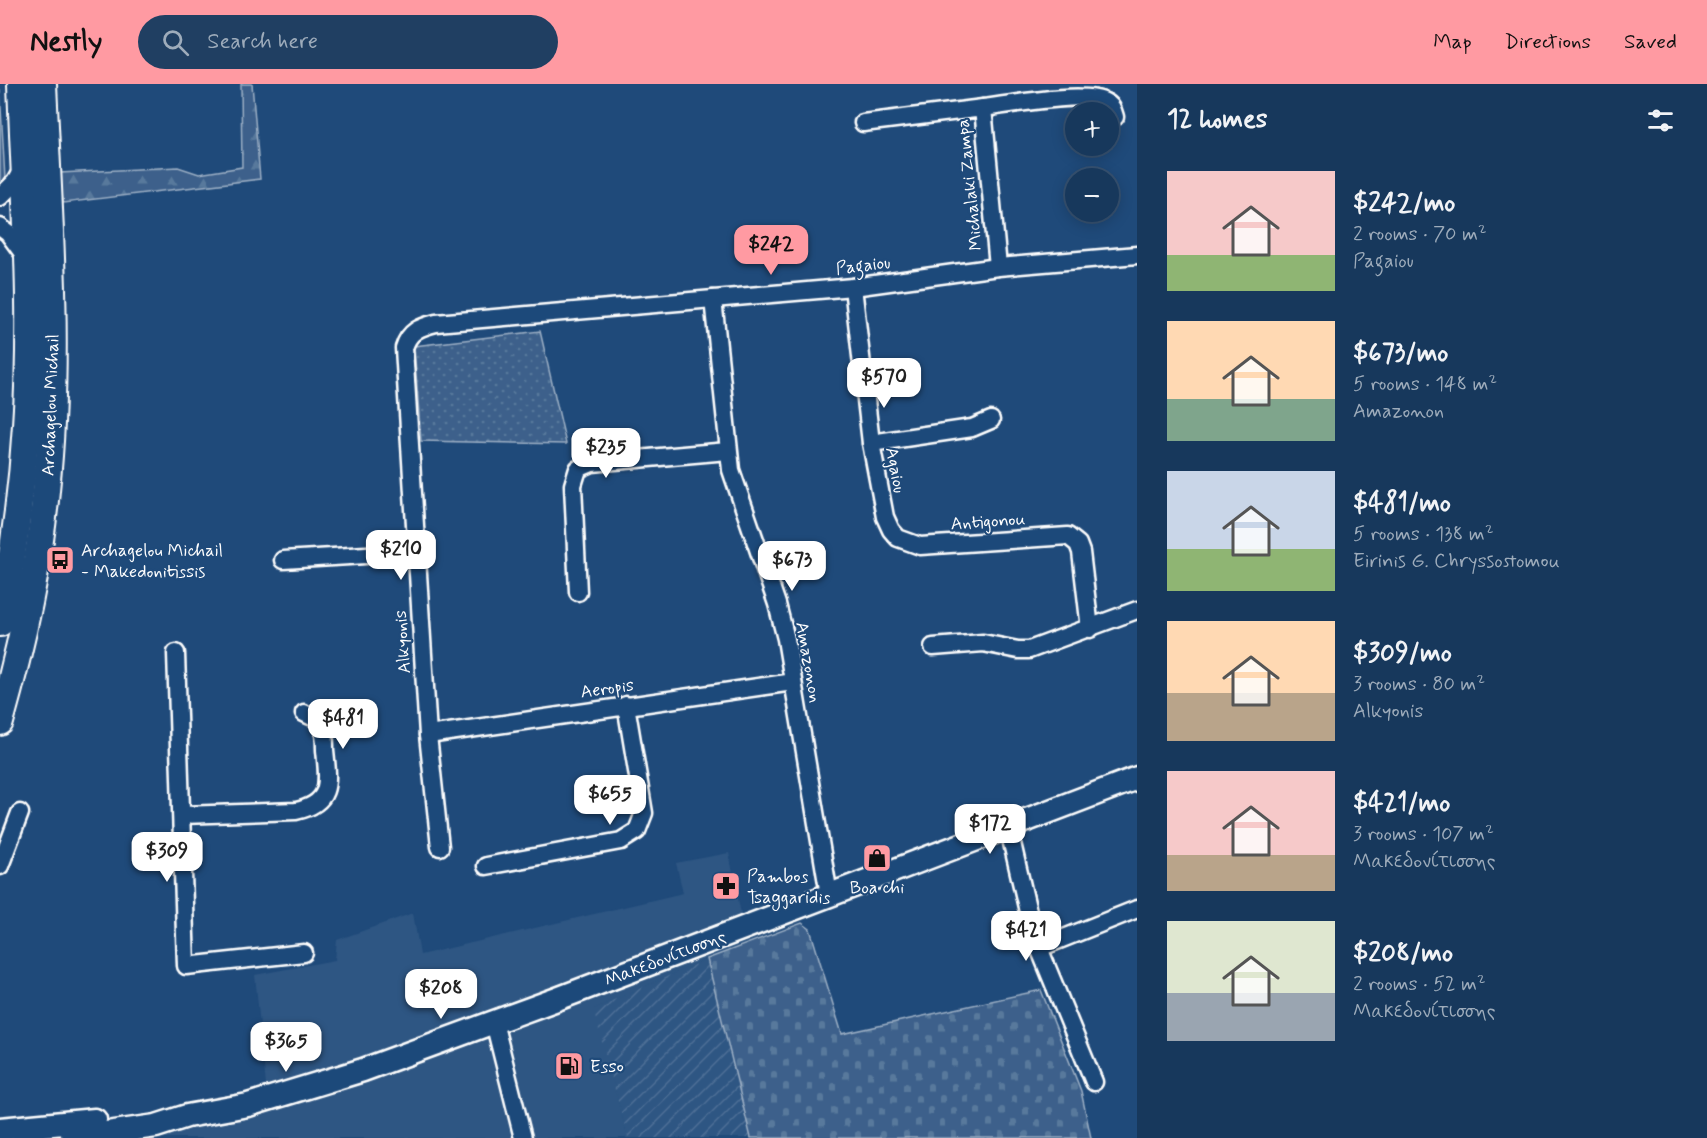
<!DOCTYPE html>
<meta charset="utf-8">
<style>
body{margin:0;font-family:Mynerve,sans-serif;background:#203f62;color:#f1f3f6;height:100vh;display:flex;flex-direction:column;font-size:22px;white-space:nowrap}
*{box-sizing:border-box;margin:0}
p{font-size:20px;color:#9eacbb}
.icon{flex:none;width:33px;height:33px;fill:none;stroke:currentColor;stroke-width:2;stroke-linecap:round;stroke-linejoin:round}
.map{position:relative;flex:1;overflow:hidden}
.details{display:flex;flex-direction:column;background:#17385c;width:570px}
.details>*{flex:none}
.controls{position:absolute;left:1065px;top:18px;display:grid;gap:12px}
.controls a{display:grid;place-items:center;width:54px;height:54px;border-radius:50%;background:#17385c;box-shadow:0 3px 15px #0003,0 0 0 2px #365272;font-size:30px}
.price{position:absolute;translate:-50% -51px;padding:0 14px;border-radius:12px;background:#fff;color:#222;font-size:20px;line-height:39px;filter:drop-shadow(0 2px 3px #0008)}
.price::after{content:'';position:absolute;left:50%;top:36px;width:18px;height:14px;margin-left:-9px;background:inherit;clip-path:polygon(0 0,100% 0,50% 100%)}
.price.current{background:#ff9aa2;color:#111}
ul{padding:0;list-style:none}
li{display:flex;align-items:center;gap:18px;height:150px;padding:0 30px}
li span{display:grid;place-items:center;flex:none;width:168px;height:120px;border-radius:0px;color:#555}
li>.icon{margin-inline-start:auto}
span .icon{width:72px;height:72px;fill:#fffc;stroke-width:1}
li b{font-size:26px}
h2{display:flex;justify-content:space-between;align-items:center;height:72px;padding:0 30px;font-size:26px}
header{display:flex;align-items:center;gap:36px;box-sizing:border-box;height:84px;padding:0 30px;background:#ff9aa2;color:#111}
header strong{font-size:28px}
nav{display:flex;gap:33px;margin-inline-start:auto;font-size:21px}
.search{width:420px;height:54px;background:#203f62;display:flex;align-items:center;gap:15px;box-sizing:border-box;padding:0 21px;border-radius:33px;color:#9eacbb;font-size:22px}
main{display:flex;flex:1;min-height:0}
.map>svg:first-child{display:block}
.built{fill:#2e5683}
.industrial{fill:url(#industrial-furrows)}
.forest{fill:url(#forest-firs);stroke:#9eb0c5;stroke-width:1.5}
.cemetery{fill:url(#cemetery-stones);stroke:#9eb0c5;stroke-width:1.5}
.park{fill:url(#park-dots);stroke:#9eb0c5;stroke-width:1.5}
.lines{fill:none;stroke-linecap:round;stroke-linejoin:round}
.street-casing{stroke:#fff;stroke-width:21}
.secondary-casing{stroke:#fff;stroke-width:27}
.primary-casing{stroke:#fff;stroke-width:30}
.street{stroke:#1f4a7a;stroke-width:16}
.secondary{stroke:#1f4a7a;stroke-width:22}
.primary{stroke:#1f4a7a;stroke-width:26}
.labels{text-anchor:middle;stroke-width:4.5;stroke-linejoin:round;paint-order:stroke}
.street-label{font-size:18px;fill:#fff;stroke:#1f4a7a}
.poi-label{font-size:18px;fill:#fff;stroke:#1f4a7a;text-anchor:start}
</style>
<header>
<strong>Nestly</strong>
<div class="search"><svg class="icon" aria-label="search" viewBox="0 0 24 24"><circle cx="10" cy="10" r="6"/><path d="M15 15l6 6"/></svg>Search here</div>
<nav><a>Map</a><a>Directions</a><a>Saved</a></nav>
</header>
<main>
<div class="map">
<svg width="1137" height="1054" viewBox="0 0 1137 1054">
<defs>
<pattern id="industrial-furrows" width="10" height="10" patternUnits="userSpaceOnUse" patternTransform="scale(1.5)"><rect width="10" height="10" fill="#2e5683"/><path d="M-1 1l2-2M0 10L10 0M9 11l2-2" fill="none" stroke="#4d6f96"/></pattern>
<pattern id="forest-firs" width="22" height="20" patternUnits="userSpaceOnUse" patternTransform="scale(1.5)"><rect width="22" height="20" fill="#3c618b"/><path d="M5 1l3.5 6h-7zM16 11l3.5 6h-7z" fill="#59799c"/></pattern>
<pattern id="cemetery-stones" width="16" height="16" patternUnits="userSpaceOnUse" patternTransform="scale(1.5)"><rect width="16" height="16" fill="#3c618b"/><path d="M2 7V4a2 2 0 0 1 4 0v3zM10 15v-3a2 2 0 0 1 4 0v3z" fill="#59799c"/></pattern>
<pattern id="park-dots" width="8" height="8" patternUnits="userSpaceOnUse" patternTransform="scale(1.5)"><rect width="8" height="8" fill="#3c618b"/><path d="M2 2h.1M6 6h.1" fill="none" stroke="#59799c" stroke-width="1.8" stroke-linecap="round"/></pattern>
</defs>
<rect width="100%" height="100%" fill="#1f4a7a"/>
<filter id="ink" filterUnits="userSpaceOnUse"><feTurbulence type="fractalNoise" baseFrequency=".0167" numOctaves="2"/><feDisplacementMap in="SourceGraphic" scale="12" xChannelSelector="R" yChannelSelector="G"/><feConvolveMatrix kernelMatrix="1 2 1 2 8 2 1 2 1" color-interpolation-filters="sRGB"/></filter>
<g filter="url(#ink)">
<polygon class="built" points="729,769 741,830 697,847 707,875 594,925 628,1054 144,1054 268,1022 255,891 335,876 337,856 413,829 420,871 683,809 676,779"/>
<polygon class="industrial" points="707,875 751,1054 628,1054 593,925"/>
<g class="forest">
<polygon points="241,0 252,0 260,95 63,119 60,89 178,83 199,90 242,83"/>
<polygon points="0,6 5,95 0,101"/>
</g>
<polygon class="cemetery" points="802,839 810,845 842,950 1041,906 1081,1007 1091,1054 751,1054 707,875"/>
<polygon class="park" points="540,247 566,360 421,357 414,262"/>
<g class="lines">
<g class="street-casing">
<g id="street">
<path d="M983,24C1008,21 1086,6 1105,18C1112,21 1113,26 1115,33"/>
<polyline points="863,39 983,24 998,183"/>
<polyline points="0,113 15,98 23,84"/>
<polyline points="0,143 8,149 27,175"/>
<polyline points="853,203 871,359 885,433 891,446 898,454 920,462 1068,452 1078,460 1081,468 1090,545"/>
<polyline points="713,215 731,386 777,520 786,555 829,811"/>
<polyline points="871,359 972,344 991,336"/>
<polyline points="283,476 416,468"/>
<polyline points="578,508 573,401 578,385 592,379 728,367"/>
<polyline points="933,563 983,559 1018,566 1029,566 1137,526"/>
<polyline points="176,569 186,882 304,869"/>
<polyline points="428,651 793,598"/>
<path d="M182,731L296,727C333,719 328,697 325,666C325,657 325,646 320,638C317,634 309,632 304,629"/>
<polyline points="1008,742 1029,832 1039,864 1094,998"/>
<path d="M440,763L428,651L404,264C409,247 420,243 436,239L853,203L998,183L1137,171"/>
<polyline points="0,782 20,729"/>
<polyline points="486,782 621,757 637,747 644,729 626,621"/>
<polyline points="1039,864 1137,825"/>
<polyline points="494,938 523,1054"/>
</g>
</g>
<g class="secondary-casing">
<g id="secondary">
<polyline points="0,1045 95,1036"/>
<polyline points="72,1054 156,1042 187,1032 248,1021 363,986 557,915 1137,694"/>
</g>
</g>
<g class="primary-casing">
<g id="primary">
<path d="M0,539C13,474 22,407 26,341C34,228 25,113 21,0"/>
<path d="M0,638C21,563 39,484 46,406C60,271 49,135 43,0"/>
</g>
</g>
<use href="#street" class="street"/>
<use href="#secondary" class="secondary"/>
<use href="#primary" class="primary"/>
</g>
</g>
<defs>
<g id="bus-square" transform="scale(1.5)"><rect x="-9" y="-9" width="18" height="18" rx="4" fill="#ff9aa2" stroke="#1f4a7a"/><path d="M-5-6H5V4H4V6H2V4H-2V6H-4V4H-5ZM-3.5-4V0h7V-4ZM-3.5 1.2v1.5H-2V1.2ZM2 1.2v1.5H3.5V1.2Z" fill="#111"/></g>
<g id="shop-square" transform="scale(1.5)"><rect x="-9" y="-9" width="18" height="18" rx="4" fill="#ff9aa2" stroke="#1f4a7a"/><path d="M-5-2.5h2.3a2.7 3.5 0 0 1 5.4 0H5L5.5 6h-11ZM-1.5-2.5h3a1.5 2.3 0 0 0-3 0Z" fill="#111"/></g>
<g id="pharmacy-square" transform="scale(1.5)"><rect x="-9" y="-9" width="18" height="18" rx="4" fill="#ff9aa2" stroke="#1f4a7a"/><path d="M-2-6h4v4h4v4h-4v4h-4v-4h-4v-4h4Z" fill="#111"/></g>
<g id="fuel-square" transform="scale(1.5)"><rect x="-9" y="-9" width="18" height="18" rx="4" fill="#ff9aa2" stroke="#1f4a7a"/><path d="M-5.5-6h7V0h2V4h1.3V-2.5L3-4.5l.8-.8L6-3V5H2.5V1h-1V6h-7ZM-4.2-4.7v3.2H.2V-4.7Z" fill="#111"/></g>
</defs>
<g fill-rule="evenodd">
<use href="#bus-square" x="60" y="476"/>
<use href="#shop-square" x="877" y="774"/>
<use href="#pharmacy-square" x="726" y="802"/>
<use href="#fuel-square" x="569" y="982"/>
</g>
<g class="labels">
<g class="street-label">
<text transform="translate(969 101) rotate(-96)" y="6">Michalaki Zampa</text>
<text transform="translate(863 181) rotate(-7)" y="6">Pagaiou</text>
<text transform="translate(50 321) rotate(-88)" y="6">Archagelou Michail</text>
<text transform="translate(896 386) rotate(79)" y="6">Agaiou</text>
<text transform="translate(988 437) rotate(-4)" y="6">Antigonou</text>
<text transform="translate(402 558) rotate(-94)" y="6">Alkyonis</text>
<text transform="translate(809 578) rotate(80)" y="6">Amazonon</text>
<text transform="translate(607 604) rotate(-8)" y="6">Aeropis</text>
<text transform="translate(665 874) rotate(-21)" y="6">Μακεδονίτισσης</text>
</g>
<g class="poi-label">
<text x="81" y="472">Archagelou Michail<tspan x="81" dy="21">- Makedonitissis</tspan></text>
<text x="747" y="798">Pambos<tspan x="747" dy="21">Tsaggaridis</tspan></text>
<text x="877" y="809" text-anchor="middle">Boa chi</text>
<text x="590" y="988">Esso</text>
</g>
</g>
</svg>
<div class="controls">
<a>+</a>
<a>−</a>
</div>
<b class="price current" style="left:771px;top:192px">$242</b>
<b class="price" style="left:884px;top:325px">$570</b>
<b class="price" style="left:606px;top:395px">$235</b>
<b class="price" style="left:401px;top:497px">$210</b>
<b class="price" style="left:792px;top:508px">$673</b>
<b class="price" style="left:343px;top:666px">$481</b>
<b class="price" style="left:610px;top:742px">$655</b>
<b class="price" style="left:990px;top:771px">$172</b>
<b class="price" style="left:167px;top:799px">$309</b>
<b class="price" style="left:1026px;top:878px">$421</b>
<b class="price" style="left:441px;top:936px">$208</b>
<b class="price" style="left:286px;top:989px">$365</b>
</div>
<section class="details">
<h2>12 homes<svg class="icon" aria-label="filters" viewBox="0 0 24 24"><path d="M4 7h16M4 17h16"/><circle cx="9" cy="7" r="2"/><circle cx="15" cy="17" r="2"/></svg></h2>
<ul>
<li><span style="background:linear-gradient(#f6c9c9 70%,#8fb573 0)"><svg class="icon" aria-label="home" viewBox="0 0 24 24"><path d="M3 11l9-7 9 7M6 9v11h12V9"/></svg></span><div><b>$242/mo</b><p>2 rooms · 70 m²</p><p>Pagaiou</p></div></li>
<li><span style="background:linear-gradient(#ffd9b3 65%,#7fa58c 0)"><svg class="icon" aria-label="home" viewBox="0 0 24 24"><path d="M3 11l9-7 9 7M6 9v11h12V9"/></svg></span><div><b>$673/mo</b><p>5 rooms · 148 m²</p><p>Amazonon</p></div></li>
<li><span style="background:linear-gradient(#c9d6e8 65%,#8fb573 0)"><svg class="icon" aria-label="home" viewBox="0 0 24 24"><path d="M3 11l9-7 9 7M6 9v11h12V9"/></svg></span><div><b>$481/mo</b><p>5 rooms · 138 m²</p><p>Eirinis G. Chryssostomou</p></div></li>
<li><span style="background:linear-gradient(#ffd9b3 60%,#b9a48a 0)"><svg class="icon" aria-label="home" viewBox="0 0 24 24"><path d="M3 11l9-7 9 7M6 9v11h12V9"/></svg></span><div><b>$309/mo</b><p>3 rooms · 80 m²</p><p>Alkyonis</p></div></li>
<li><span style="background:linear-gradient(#f6c9c9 70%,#b9a48a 0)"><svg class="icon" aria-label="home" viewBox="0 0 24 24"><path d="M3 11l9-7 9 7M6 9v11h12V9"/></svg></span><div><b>$421/mo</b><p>3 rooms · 107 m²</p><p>Μακεδονίτισσης</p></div></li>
<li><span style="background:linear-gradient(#dfe7d0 60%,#9aa5b1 0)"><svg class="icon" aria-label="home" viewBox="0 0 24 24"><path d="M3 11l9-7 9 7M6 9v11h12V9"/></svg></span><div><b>$208/mo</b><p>2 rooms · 52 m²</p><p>Μακεδονίτισσης</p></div></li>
</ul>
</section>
</main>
